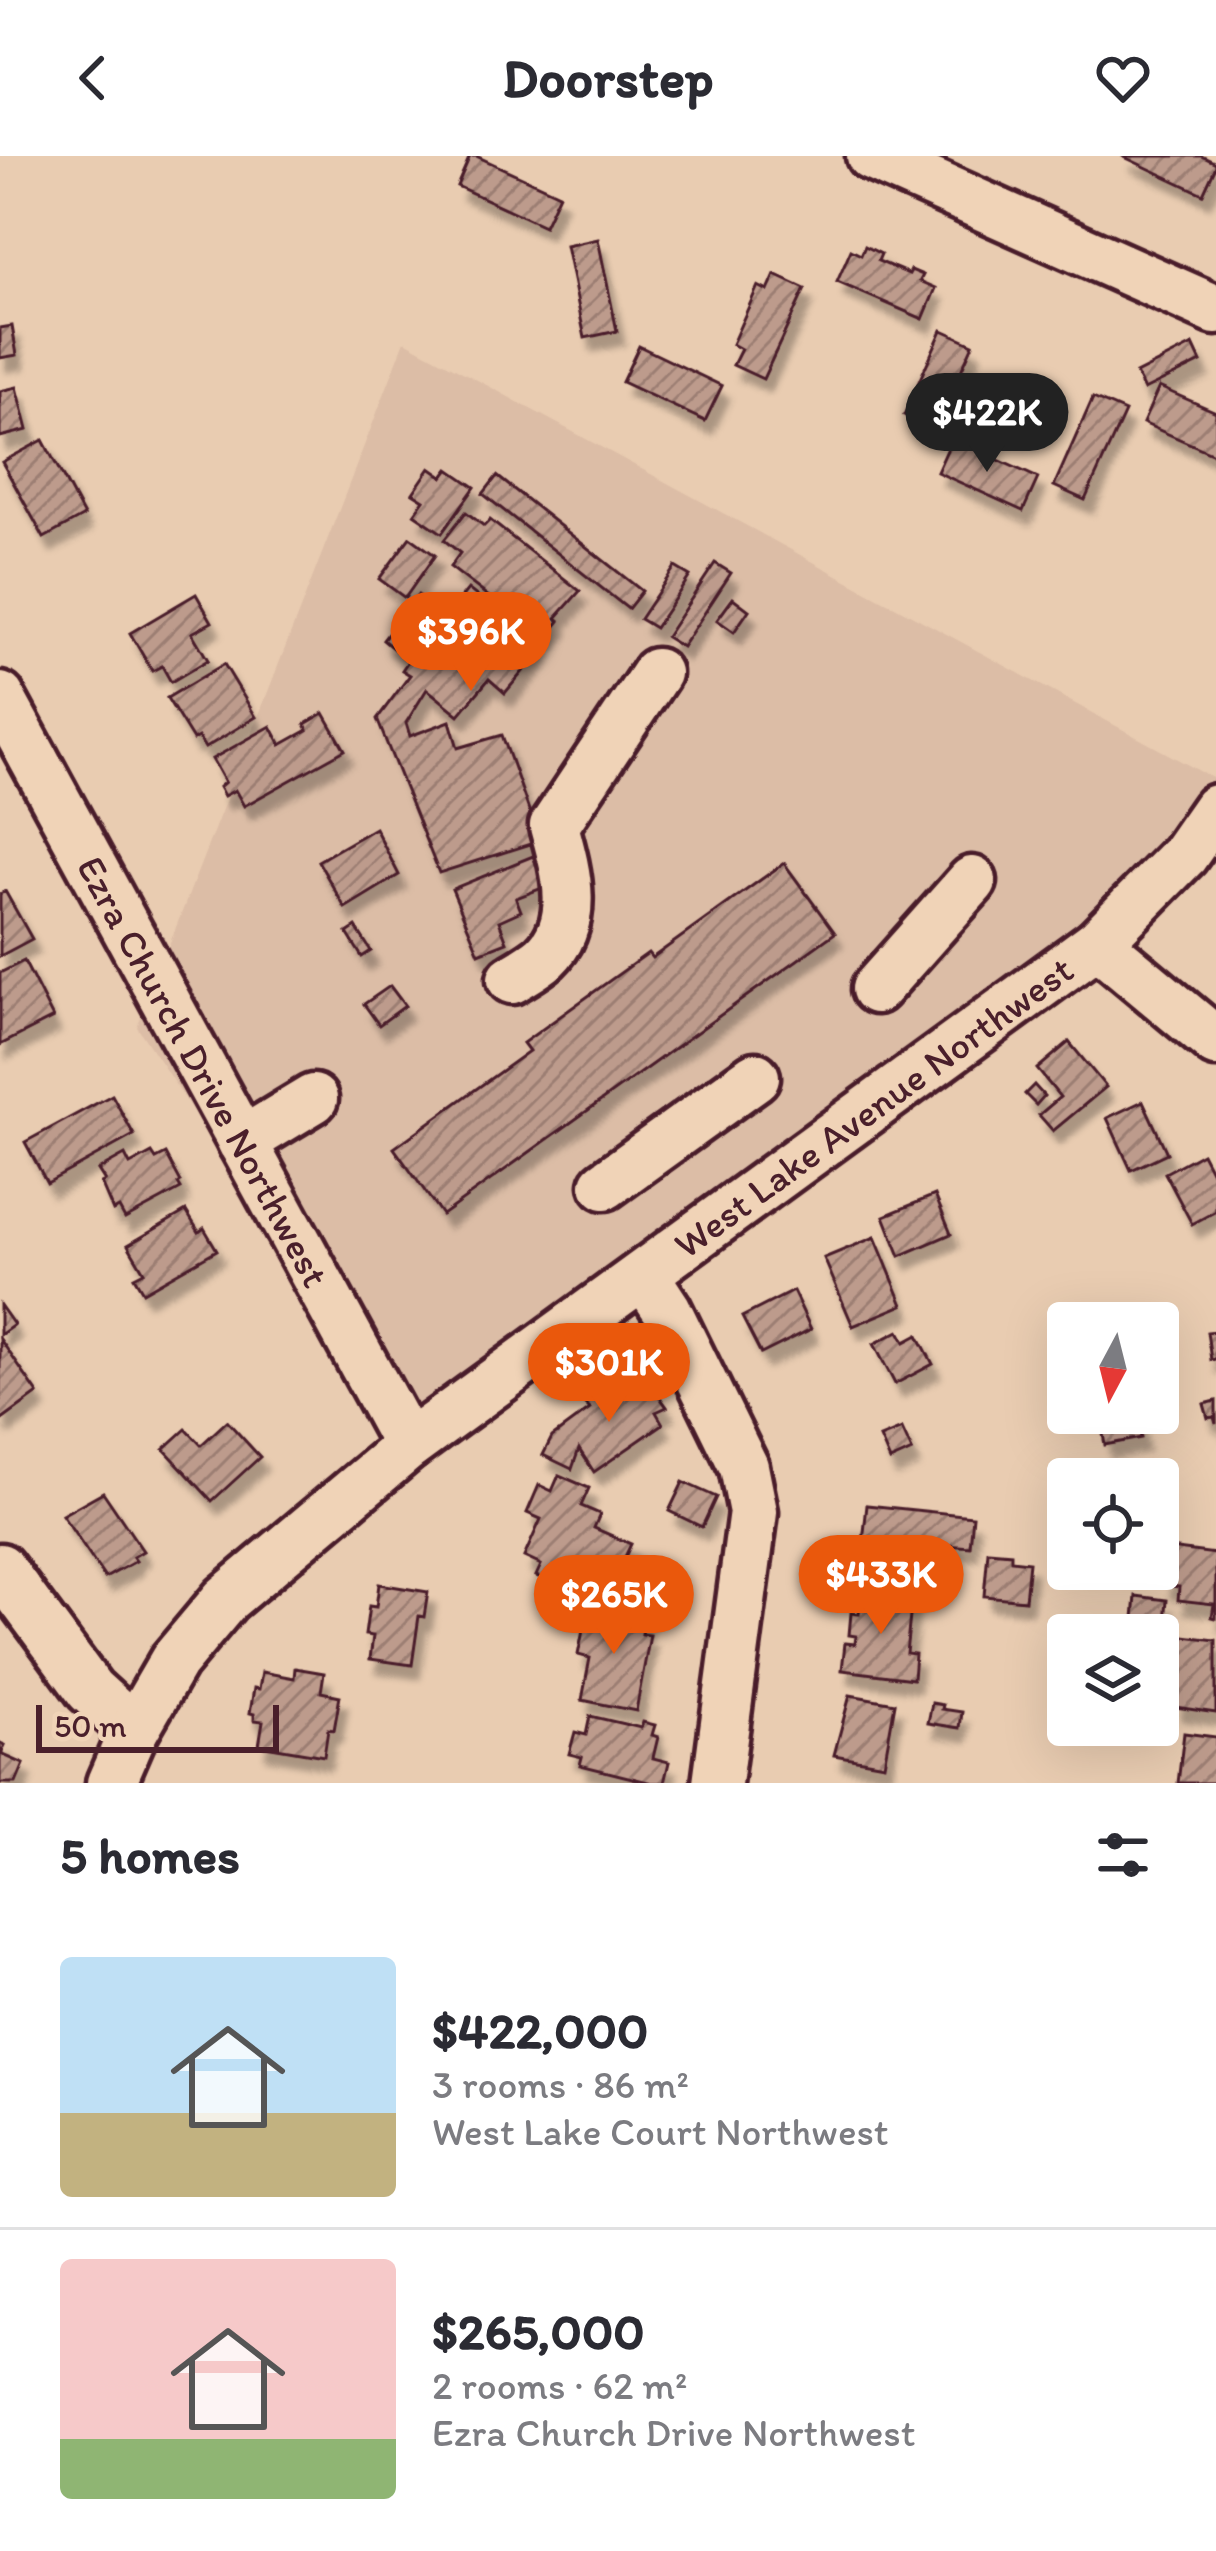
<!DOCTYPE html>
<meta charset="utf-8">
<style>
body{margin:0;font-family:Itim,sans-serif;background:#f7f7f7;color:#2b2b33;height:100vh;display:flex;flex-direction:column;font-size:45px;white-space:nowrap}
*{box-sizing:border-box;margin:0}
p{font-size:39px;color:#7c7c81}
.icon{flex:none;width:66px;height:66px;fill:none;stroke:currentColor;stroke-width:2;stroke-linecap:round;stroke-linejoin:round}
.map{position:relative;height:1627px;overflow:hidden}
.sheet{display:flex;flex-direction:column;background:#fff;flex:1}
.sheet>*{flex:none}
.needle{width:78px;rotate:187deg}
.fabs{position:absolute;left:1047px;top:1146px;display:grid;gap:24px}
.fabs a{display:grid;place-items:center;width:132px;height:132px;border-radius:12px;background:#fff;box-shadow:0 12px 48px #0002;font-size:60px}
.scale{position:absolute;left:36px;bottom:30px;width:243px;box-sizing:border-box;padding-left:12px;border:6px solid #4a1f2b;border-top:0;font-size:33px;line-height:42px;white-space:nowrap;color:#4a1f2b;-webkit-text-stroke:9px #f0d3b7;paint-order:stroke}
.price{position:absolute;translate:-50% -102px;padding:0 27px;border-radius:42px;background:#ea580c;color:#fff;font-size:39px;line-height:78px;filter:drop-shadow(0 3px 6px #0008)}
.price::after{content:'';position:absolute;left:50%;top:72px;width:36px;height:27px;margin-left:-18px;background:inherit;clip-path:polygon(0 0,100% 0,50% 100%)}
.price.on{background:#222;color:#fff}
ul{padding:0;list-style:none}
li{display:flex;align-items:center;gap:36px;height:300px;padding:0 60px}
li+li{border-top:3px solid #e1e1e2}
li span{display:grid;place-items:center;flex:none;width:336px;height:240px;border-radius:12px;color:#555}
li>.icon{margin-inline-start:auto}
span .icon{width:144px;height:144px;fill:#fffc;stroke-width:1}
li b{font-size:51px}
h2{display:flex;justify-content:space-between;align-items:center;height:144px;padding:0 60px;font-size:51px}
header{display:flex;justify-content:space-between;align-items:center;height:156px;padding:0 60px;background:#fff;font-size:54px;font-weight:800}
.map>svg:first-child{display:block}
.built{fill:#dcbda6}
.building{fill:url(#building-hatch);stroke:#4a1f2b;stroke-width:3;filter:url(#shadow)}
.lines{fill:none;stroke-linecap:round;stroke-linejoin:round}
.minor-casing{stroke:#4a1f2b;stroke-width:57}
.minor{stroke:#f0d3b7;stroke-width:48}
.labels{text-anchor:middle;stroke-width:10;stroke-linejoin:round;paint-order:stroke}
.street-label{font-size:39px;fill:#4a1f2b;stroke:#f0d3b7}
</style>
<header><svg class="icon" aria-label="back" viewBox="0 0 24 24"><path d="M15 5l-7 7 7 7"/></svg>Doorstep<svg class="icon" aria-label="heart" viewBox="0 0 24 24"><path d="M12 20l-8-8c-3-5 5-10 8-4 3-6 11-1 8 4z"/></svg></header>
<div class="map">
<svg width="1216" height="1627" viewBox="0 0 1216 1627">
<defs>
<pattern id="building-hatch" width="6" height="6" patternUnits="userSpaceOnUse" patternTransform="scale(3)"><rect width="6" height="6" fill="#bd9b8c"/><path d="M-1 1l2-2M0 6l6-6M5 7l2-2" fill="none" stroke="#9c7e73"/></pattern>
<filter id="shadow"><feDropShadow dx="7" dy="13" stdDeviation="3" flood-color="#0004"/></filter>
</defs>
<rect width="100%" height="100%" fill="#e9ccb1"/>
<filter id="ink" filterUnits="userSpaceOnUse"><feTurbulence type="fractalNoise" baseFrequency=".00833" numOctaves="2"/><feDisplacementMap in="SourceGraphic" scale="24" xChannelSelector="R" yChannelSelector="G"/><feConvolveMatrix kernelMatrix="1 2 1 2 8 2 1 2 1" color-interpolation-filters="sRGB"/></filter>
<g filter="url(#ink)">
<polygon class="built" points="405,185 1216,624 1216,654 1085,801 403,1271 137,871"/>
<g class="building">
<polygon points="470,0 476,0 559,38 544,70 457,30"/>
<polygon points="1122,0 1201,0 1216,7 1216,10 1203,38"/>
<polygon points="598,83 617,175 585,182 566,90"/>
<polygon points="865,90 881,98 878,105 909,118 911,114 923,119 920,125 936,132 923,163 837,126 851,94 861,99"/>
<polygon points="775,119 805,133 763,223 733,209 741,193 732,188 758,130 768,135"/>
<polygon points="12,170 17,199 0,202 0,172"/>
<polygon points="942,174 973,188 935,273 904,259"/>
<polygon points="1193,189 1201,206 1144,234 1136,218"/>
<polygon points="639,190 722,230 705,265 622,226"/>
<polygon points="17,231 28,274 0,281 0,235"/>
<polygon points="1159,231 1216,256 1216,299 1143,267"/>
<polygon points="1093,242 1125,256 1085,344 1054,330"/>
<polygon points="952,283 1038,322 1023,355 937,316"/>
<polygon points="43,284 84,360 44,382 2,306"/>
<polygon points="430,312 443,321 449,313 475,331 442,377 414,358 424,344 413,337"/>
<polygon points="497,320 642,435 628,453 483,338"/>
<polygon points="466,356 484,370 490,364 580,435 556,462 560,465 538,492 541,494 505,537 489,523 459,559 427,533 406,567 410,580 450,565 458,592 502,579 540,685 439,717 377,563 410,519 402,514 408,505 383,484 418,439 447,459 468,433 513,469 519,464 450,411 460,397 444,384"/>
<polygon points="410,381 435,399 405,442 379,423"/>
<polygon points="715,407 731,417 682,491 666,481"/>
<polygon points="675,411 690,420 655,472 640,463"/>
<polygon points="196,438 212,466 192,477 208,504 171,526 162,510 152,515 130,477"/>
<polygon points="733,442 749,454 734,476 717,464"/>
<polygon points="224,508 256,561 205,592 198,581 193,584 167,542"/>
<polygon points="324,557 345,594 244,650 235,634 224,640 219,631 225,626 212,603 271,570 281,589 308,574 305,568"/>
<polygon points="375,672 399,719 345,752 318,705"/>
<polygon points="533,700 545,731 516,742 521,755 499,765 507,786 479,797 452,733"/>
<polygon points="784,707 835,777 442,1059 394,992 529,895 523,887 648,797 652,802"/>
<polygon points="5,735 32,783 0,800 0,738"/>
<polygon points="356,771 371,795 362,801 347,777"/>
<polygon points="24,805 53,862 0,889 0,817"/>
<polygon points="390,830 405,850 379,869 364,848"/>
<polygon points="1069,886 1106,931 1053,975 1039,959 1060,941 1037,913"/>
<polygon points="1034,929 1044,940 1036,949 1025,938"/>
<polygon points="112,939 134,979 47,1027 25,986"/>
<polygon points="1143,945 1167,997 1131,1014 1107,962"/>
<polygon points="152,997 156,1003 166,998 181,1026 178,1028 181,1033 125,1063 119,1052 113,1055 101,1027 105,1025 98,1014 125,999 130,1009"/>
<polygon points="1202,997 1216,1024 1216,1055 1192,1068 1165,1017"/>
<polygon points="935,1039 951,1078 900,1100 884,1060"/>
<polygon points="186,1055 199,1076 204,1072 217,1094 143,1136 134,1121 144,1116 128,1089"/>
<polygon points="875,1081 903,1149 853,1170 824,1102"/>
<polygon points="793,1135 811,1173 761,1198 742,1161"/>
<polygon points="0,1149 14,1169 0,1179"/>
<polygon points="899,1175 905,1186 918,1179 933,1208 895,1228 874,1188"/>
<polygon points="1216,1175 1216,1203 1211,1204 1207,1176"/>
<polygon points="0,1183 38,1238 2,1264 0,1261"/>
<polygon points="641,1215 667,1251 656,1256 663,1268 594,1316 579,1293 572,1313 543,1299 552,1281 590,1253 585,1248 608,1233 611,1238"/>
<polygon points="1216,1245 1216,1268 1214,1261 1208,1262 1204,1248"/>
<polygon points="1137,1260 1141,1282 1105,1289 1101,1267"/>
<polygon points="227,1265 260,1301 212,1345 164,1293 186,1273 201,1289"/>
<polygon points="902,1273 912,1295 890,1305 880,1282"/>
<polygon points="559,1319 589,1332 581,1350 600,1358 594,1372 631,1388 619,1414 607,1408 600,1424 575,1412 566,1433 536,1420 541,1409 524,1401 541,1363 527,1357 539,1329 552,1335"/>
<polygon points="683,1326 716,1341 702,1371 669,1355"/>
<polygon points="103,1336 143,1395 133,1401 136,1405 105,1422 62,1359"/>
<polygon points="867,1349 973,1360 970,1391 923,1387 919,1431 854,1424 857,1395 862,1395"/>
<polygon points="1169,1392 1216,1398 1216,1462 1212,1461 1214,1448 1178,1444 1179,1431 1164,1429"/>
<polygon points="988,1395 1011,1397 1011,1404 1029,1406 1025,1444 984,1440"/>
<polygon points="379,1428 428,1436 424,1461 419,1460 412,1509 370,1503 373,1480 365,1479 369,1450 376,1451"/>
<polygon points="861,1436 912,1442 906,1497 915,1498 913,1523 842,1514 845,1487 855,1488 856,1480 849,1479 851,1457 859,1458"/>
<polygon points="1136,1440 1167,1444 1165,1465 1134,1462"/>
<polygon points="588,1450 645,1461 642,1478 650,1479 636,1555 582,1544 590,1502 578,1499"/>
<polygon points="1184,1480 1216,1484 1216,1557 1175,1551"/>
<polygon points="295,1512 324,1517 321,1536 340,1540 334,1574 328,1573 324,1600 259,1589 263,1565 254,1564 254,1558 250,1557 254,1532 259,1533 262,1516 294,1522"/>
<polygon points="850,1539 895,1547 884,1608 834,1599"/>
<polygon points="932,1547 943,1549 942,1553 962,1556 960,1572 928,1567"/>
<polygon points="590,1560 641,1572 643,1566 655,1569 652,1579 658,1581 653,1602 669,1606 664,1627 652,1627 580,1609 582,1601 569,1598 575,1576 586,1579"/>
<polygon points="1184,1577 1216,1581 1216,1627 1178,1627"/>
<polygon points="0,1587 5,1589 1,1598 24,1608 16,1627 0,1627"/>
</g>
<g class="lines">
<g class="minor-casing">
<g id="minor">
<polyline points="871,0 1216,154"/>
<path id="s1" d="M0,541L408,1290"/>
<polyline points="1097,787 1216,886"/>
<path d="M512,823C523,816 536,809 545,801C582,766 565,711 554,670L656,517"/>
<polyline points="876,833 972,725"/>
<polyline points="242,986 313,943"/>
<polyline points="605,1029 755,921"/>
<polyline points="644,1119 667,1154 744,1311 753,1356 717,1627"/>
<polyline points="0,1412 90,1534 134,1574"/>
<path id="s2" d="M111,1627L134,1574L174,1505L226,1443L408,1290L1097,787L1184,699L1216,653"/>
</g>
</g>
<use href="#minor" class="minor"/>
</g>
</g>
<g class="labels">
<g class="street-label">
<text dy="14" stroke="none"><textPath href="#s1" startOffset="426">Ezra Church Drive Northwest</textPath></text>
<text dy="14" stroke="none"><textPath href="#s2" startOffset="1032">West Lake Avenue Northwest</textPath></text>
</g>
</g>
</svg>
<div class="fabs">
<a><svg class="needle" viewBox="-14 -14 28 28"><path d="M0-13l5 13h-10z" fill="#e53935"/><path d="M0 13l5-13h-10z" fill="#7c7c81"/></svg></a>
<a><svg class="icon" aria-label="locate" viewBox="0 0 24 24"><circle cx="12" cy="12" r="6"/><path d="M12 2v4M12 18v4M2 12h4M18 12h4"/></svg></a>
<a><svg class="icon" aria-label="layers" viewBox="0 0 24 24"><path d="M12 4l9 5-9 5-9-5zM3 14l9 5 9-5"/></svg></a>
</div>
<div class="scale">50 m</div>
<b class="price on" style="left:987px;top:319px">$422K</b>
<b class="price" style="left:471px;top:538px">$396K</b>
<b class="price" style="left:609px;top:1269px">$301K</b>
<b class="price" style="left:881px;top:1481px">$433K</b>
<b class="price" style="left:614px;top:1501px">$265K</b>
</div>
<section class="sheet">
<h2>5 homes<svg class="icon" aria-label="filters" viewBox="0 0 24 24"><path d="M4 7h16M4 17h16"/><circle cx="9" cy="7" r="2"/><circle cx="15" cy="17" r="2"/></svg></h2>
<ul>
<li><span style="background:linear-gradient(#bfe0f5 65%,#c2b280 0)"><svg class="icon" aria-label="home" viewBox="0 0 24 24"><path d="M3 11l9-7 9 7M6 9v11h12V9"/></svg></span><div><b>$422,000</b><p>3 rooms · 86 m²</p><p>West Lake Court Northwest</p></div></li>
<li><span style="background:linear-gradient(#f6c9c9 75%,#8fb573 0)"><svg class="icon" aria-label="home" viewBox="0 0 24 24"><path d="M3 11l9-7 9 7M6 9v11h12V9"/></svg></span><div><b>$265,000</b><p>2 rooms · 62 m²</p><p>Ezra Church Drive Northwest</p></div></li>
</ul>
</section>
